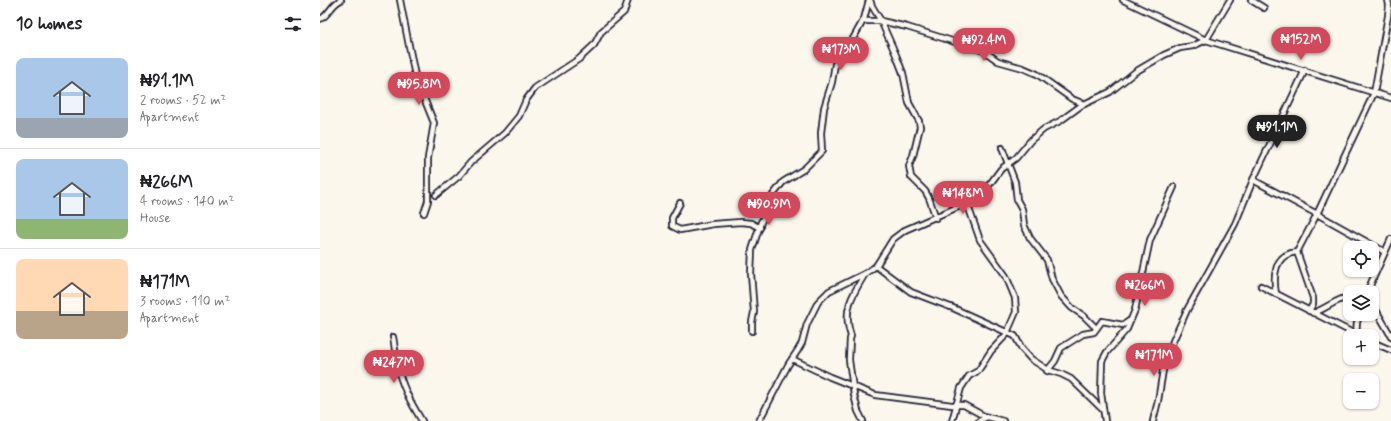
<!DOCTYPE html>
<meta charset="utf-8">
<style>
body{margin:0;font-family:Mynerve,sans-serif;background:#f6f6f6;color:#202124;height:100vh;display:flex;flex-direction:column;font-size:15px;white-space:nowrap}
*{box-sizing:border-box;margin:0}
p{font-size:13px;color:#757577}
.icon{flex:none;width:22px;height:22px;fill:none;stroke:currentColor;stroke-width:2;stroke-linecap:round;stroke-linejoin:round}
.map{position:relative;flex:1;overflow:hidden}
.details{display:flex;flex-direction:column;background:#fff;width:320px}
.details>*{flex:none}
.buttons{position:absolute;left:1023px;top:241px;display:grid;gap:8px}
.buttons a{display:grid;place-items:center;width:36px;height:36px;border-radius:8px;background:#fff;box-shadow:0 1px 3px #0004;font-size:20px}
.price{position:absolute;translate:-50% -34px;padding:0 9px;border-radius:14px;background:#d1495b;color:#fff;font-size:13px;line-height:26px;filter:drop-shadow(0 1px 2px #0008)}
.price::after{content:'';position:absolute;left:50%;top:24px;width:12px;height:9px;margin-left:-6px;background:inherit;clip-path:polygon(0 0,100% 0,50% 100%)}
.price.active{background:#222;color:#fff}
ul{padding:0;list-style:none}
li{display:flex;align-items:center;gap:12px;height:100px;padding:0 16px}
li+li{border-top:1px solid #e0e0e0}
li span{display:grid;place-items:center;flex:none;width:112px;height:80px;border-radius:8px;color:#555}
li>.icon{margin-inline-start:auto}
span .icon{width:48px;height:48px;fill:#fffc;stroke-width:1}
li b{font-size:17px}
h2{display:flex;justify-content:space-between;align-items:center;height:48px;padding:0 16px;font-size:17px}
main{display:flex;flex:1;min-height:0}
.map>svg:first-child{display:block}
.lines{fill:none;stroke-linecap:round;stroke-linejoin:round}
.minor-casing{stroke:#22223b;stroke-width:8}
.minor{stroke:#fbf7ec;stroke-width:4.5}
</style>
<main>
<section class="details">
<h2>10 homes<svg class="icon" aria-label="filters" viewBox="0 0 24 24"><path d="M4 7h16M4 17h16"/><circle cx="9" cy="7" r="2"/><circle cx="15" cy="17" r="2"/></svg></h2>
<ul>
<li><span style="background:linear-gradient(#a9c7e8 75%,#9aa5b1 0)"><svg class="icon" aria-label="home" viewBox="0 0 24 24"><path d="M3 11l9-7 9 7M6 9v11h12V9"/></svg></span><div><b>₦91.1M</b><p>2 rooms · 52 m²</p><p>Apartment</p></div></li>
<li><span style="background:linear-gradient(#a9c7e8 75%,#8fb573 0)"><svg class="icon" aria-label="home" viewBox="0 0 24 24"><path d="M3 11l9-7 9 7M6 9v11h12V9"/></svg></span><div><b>₦266M</b><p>4 rooms · 140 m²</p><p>House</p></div></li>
<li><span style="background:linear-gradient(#ffd9b3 65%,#b9a48a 0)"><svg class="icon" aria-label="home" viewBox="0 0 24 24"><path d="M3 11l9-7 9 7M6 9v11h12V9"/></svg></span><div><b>₦171M</b><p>3 rooms · 110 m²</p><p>Apartment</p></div></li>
</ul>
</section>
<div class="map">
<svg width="1071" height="421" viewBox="0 0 1071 421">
<rect width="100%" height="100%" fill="#fbf7ec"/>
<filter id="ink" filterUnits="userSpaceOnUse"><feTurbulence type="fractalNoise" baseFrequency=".025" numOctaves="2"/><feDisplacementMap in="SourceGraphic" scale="8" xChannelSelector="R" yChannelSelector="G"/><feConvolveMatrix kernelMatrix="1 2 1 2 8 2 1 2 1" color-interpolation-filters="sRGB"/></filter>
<g filter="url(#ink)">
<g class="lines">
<g class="minor-casing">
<g id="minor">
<polyline points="80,0 95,76 114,123 108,158 108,201 104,213"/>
<polyline points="550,0 552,6 561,21 576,55 583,73 589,103 599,121 600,127 593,156 589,166 591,177 605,191 609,198 616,218"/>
<polyline points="803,0 886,40 1071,98"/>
<polyline points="931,0 944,8"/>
<path d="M0,19C9,16 11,4 21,0"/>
<polyline points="543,21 561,21 587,27 664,51 678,61 703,68 717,74 752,99 764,104"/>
<polyline points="682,148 695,182 697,200 702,209 704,225 710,238 727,260 732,279 741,296 752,308 764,316 776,328"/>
<polyline points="933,180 997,214 1065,252"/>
<polyline points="116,195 139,176 151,162 185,133 199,116 206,100 215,88 259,59 274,45 281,32 304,12 308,0"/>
<polyline points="360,203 352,218 352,226 360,230 393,224 421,222 431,223 440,228"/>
<polyline points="556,266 591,292 633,308 695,336 702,349 711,359 728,370 741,374 751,379 783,410"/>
<polyline points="941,286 1039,336"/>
<polyline points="1047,292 1071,239"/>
<path d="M956,294C953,276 954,254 977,252"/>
<polyline points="1052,303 1071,336"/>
<polyline points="989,311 993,304 993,298 977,252 997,214 1054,93 1068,16 1069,5 1068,0"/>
<path d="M993,313C1006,309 1017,298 1030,297"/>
<polyline points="432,331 432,322 434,312 431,274 432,250 441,222 447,212 453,195 463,182 484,169 502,151 501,133 504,108 512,82 515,64 522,56 534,37 544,19 549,0"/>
<polyline points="1036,335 1037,322 1040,314"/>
<path d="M73,337C75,346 75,355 77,364C81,385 91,403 102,421"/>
<polyline points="1052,342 1071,350"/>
<polyline points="472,359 510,377 555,395 632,405 644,405 664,416 683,421"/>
<polyline points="727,371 735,361 741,348 763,334 774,332 782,321 803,325 809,321"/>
<polyline points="439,421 468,365 478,350 482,343 487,324 498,302 509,291 546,273 556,266 573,239 585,230 647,203 664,192 681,169 696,158 711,140 724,129 740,121 762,105 790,92 815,72 844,55 860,48 873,46 886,40 910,0"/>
<path d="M543,421L538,411L534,395L529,360L530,339L531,336C522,311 532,295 545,274"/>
<polyline points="632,421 641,388 649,376 658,371 671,351 686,335 696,312 695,298 686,276 660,240 647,203"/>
<polyline points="659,421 667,417"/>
<polyline points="785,421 781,393 782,361 787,352 807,329 815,310 830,240 854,187"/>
<polyline points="833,421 838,401 843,370 853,341 867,310 915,224 933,180 985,70"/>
</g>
</g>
<use href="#minor" class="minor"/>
</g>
</g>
</svg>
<div class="buttons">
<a><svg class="icon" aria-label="locate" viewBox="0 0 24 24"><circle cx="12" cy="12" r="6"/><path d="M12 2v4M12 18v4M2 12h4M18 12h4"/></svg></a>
<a><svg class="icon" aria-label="layers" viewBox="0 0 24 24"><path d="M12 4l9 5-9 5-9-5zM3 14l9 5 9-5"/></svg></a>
<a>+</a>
<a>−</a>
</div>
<b class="price" style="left:981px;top:61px">₦152M</b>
<b class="price" style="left:664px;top:62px">₦92.4M</b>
<b class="price" style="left:521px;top:71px">₦173M</b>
<b class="price" style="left:99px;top:106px">₦95.8M</b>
<b class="price active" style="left:957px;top:149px">₦91.1M</b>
<b class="price" style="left:643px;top:215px">₦148M</b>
<b class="price" style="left:449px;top:226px">₦90.9M</b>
<b class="price" style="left:825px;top:307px">₦266M</b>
<b class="price" style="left:834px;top:377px">₦171M</b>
<b class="price" style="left:74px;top:384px">₦247M</b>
</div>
</main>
